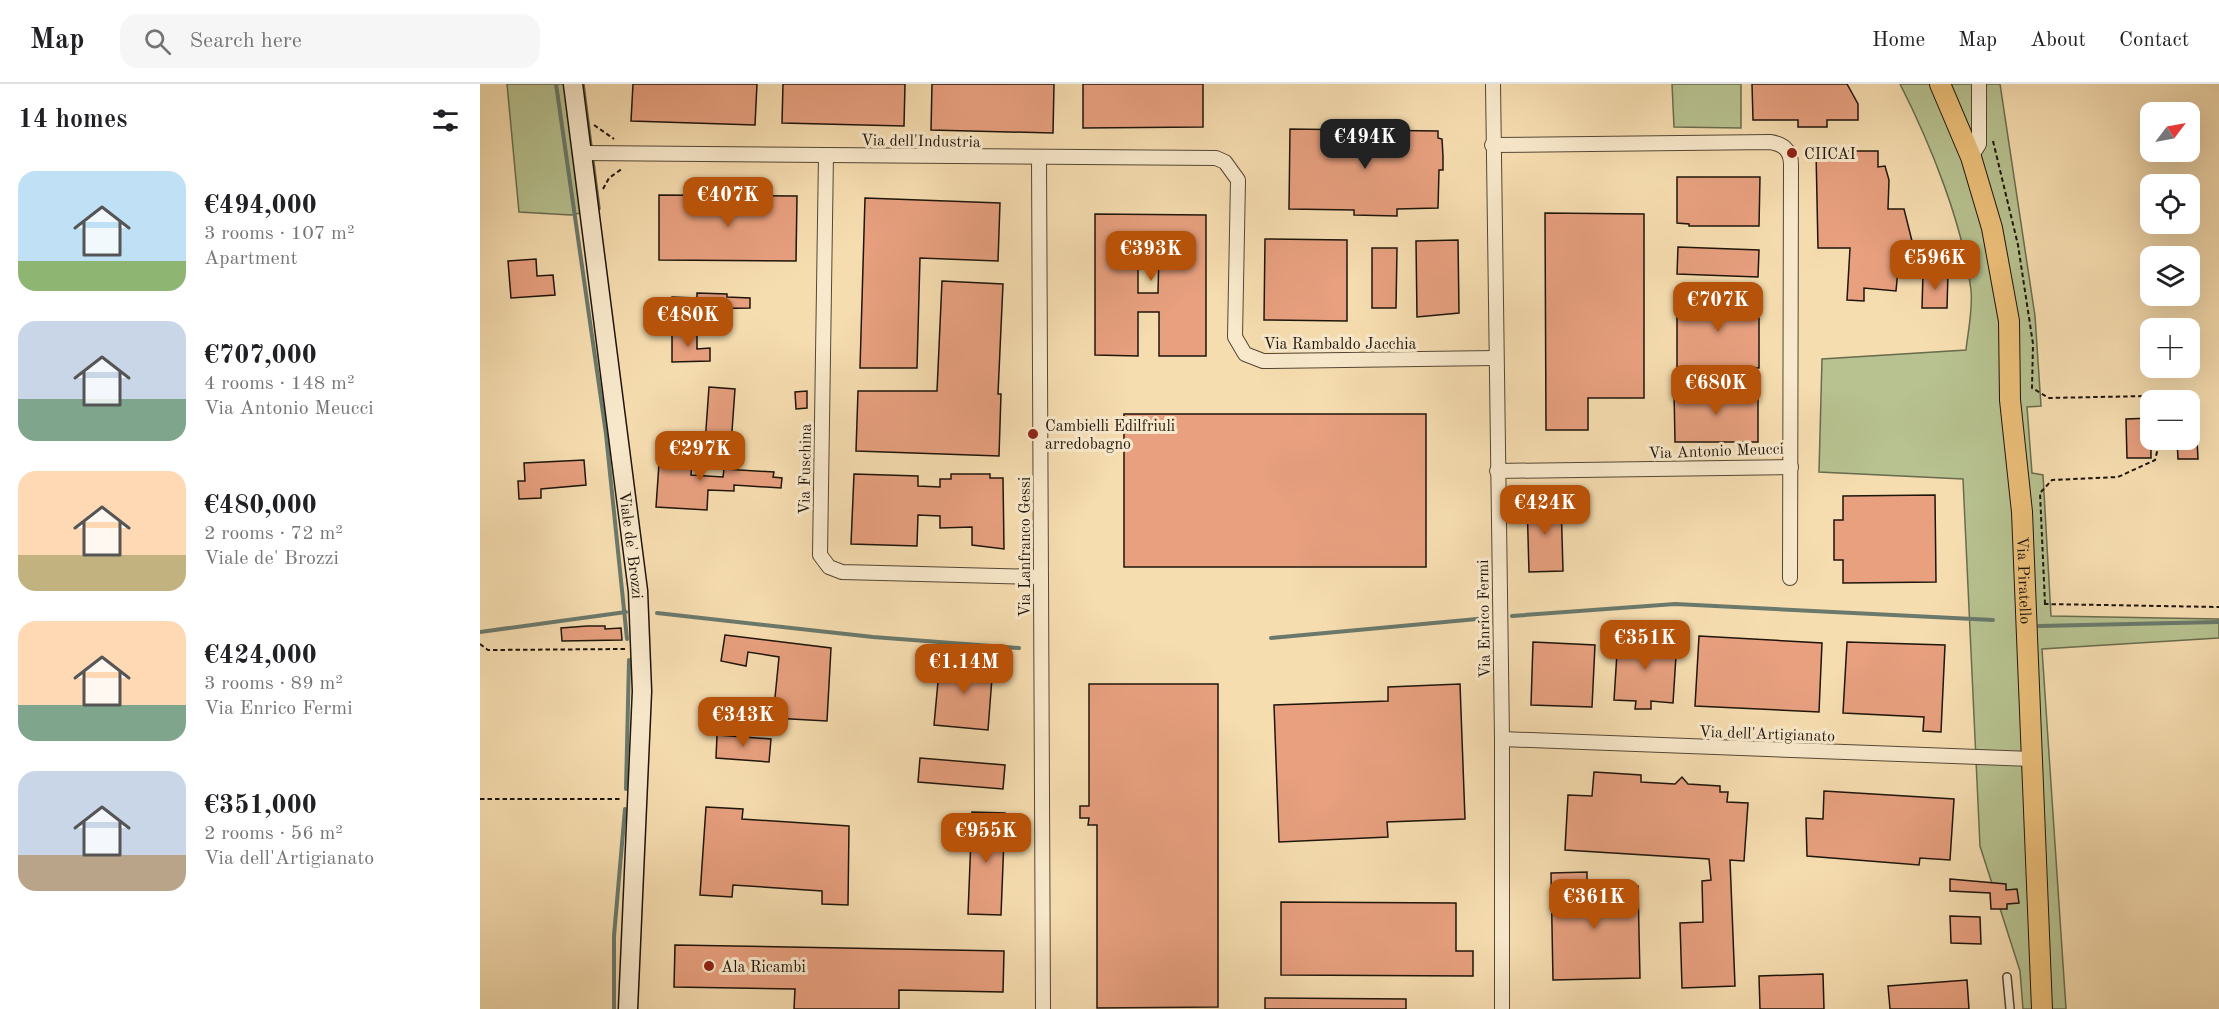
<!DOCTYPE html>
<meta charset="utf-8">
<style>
body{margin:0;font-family:"Old Standard TT",serif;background:#f6f6f6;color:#202124;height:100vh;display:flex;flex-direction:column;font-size:22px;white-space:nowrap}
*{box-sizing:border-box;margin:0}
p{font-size:20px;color:#757577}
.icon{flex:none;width:33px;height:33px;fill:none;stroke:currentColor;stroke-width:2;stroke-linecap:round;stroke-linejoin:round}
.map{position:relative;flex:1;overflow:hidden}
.side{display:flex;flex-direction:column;background:#fff;width:480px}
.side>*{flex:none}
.needle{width:39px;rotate:58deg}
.fabs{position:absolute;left:1660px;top:18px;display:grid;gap:12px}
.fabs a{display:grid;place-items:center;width:60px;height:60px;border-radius:12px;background:#fff;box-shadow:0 6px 24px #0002;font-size:30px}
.price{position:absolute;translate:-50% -51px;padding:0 14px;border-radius:12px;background:#b45309;color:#fff;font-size:20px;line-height:39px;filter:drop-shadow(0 2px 3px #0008)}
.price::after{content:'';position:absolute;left:50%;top:36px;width:18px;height:14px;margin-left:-9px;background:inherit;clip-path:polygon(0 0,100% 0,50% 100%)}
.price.current{background:#222;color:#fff}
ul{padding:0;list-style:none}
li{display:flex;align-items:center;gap:18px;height:150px;padding:0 18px}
li span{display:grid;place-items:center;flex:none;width:168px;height:120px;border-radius:18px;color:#555}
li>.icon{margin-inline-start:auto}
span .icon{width:72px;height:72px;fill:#fffc;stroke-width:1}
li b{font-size:26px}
h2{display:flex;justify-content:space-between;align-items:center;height:72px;padding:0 18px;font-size:26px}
header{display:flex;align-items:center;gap:36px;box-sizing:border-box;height:84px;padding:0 30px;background:#fff;border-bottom:2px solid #e0e0e0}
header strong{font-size:28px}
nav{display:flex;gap:33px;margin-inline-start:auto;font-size:21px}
.search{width:420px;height:54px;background:#f6f6f6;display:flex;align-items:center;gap:15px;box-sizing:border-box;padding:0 21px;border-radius:18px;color:#757577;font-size:22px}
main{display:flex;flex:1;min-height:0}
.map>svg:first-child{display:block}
.green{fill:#b7c290;stroke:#6a6c4e;stroke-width:1.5}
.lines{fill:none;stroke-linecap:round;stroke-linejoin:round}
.stream{stroke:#6a796c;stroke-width:4}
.building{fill:#e8a07f;stroke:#1e150b;stroke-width:1.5;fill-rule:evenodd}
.lane-casing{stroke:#544734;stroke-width:10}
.street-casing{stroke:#544734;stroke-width:16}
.secondary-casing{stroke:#1e150b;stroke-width:21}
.primary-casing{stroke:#1e150b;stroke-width:22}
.path{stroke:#1e150b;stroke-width:2;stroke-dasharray:4.5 3;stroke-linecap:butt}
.lane{stroke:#f9e9cc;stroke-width:7}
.street{stroke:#f9e9cc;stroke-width:14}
.secondary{stroke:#f9e9cc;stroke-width:18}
.primary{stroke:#ebbe78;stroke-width:20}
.poi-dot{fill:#8f2418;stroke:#f9e9cc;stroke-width:2}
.labels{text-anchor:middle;stroke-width:6;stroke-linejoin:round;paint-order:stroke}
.street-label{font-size:16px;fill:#1e150b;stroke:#f9e9cc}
.poi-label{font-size:16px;fill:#1e150b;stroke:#f9e9cc;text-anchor:start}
</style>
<header>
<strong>Map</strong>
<div class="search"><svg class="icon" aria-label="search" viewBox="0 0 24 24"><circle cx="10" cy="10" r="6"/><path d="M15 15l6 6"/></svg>Search here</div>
<nav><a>Home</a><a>Map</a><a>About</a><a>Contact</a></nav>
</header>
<main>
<section class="side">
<h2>14 homes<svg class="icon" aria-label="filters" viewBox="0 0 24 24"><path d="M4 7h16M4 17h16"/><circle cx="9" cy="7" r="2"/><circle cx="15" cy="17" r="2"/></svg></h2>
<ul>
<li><span style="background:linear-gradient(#bfe0f5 75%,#8fb573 0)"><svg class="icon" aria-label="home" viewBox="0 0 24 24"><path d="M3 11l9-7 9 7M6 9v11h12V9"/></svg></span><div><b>€494,000</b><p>3 rooms · 107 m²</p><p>Apartment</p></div></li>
<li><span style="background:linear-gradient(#c9d6e8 65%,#7fa58c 0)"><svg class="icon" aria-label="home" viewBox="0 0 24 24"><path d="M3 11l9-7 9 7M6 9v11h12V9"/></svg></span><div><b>€707,000</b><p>4 rooms · 148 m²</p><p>Via Antonio Meucci</p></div></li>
<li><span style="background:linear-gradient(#ffd9b3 70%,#c2b280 0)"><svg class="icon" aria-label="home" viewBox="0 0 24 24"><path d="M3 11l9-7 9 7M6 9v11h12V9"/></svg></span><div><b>€480,000</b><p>2 rooms · 72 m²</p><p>Viale de' Brozzi</p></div></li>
<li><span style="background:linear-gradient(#ffd9b3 70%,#7fa58c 0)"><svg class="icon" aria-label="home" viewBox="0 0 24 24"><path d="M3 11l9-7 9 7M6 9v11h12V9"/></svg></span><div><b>€424,000</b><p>3 rooms · 89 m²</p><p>Via Enrico Fermi</p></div></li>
<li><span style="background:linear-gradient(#c9d6e8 70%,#b9a48a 0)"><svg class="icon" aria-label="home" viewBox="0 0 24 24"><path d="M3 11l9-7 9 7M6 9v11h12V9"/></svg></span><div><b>€351,000</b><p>2 rooms · 56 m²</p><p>Via dell'Artigianato</p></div></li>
</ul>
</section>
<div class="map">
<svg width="1739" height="925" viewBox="0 0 1739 925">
<rect width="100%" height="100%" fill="#f6ddb0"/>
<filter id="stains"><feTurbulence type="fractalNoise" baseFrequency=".00333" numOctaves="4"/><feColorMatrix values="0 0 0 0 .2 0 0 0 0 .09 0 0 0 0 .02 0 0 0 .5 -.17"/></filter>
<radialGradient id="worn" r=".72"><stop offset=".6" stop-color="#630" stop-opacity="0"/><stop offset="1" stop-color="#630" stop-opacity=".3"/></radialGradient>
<g class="green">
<polygon points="27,0 104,0 120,125 91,131 39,128"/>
<polygon points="1192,0 1261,0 1261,44 1194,43"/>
<path d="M1420,0H1520L1555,232L1561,322L1547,323L1552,389L1563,391L1571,532L1739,535V554L1562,565L1586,925H1543L1540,887L1500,762L1483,395L1339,388L1342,275L1486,266C1488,247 1493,225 1491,206C1483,140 1450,59 1420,0Z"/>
</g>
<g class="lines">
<g class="stream">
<polyline points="76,0 126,350 147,555"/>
<polyline points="177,529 393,553 539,564"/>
<polyline points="1032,532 1195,520 1513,536"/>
<polyline points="1559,542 1739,538"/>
<polyline points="0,548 146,528"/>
<polyline points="791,554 1008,534"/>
<polyline points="146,705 149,576"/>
<polyline points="134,925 134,852 145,725"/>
</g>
</g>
<g class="building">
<polygon points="153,0 277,0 275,41 151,37"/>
<polygon points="303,0 425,0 424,42 302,39"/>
<polygon points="452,0 574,0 573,49 451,46"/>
<polygon points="603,0 723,0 723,43 603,44"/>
<polygon points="1272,0 1367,0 1378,20 1378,36 1347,36 1347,43 1318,43 1318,36 1273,36"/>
<polygon points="810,45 958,47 958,54 962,55 963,72 963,86 959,86 958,124 917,125 917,132 874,131 874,126 809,125"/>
<polygon points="1336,67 1398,67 1398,83 1405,82 1409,96 1408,125 1424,125 1434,165 1420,165 1416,207 1384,204 1384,217 1367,216 1370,164 1338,164"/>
<polygon points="1197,93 1280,93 1279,142 1209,142 1209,140 1197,139"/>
<polygon points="179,111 317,112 316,177 179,176"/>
<polygon points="385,114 520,119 518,177 440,174 437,284 380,284"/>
<polygon points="1065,129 1164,130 1164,314 1108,314 1108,346 1066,346"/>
<path d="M615,130L726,131V272H679V228H658V272L615,271ZM658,165H679L678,209H658Z"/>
<polygon points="785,155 867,156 867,237 784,236"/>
<polygon points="978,156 979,229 937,233 936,157"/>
<polygon points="1198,163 1279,166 1278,193 1197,190"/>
<polygon points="892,164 917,164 916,224 892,224"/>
<polygon points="56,175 57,192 73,191 75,211 31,214 28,177"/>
<polygon points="1443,189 1468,189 1467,224 1442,224"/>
<polygon points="462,197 523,200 518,310 521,310 519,372 376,367 378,307 457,307"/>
<polygon points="217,209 247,210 247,213 270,214 270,224 207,225 207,228 192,228 192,213 217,214"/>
<polygon points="1197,213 1279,214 1279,284 1197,283"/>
<polygon points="192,248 217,248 217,265 230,264 230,277 192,278"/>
<polygon points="229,303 255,305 251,361 225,359"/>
<polygon points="327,307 327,324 316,325 315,308"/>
<polygon points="1194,307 1278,307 1278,358 1195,358"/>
<rect x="644" y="330" width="302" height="153"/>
<polygon points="1671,334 1671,374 1647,374 1646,335"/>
<polygon points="1697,356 1717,356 1718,375 1698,375"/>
<polygon points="180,365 213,367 211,391 243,393 244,385 294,388 293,393 302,394 301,404 254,401 254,407 228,406 227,426 176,423"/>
<polygon points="104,376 106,401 61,405 61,414 39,415 38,397 45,397 44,379"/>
<polygon points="374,390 438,392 438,402 460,403 460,395 471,395 471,390 510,390 510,394 523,394 524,465 492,461 492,443 460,444 460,432 438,431 437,462 371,460"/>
<polygon points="1455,411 1456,498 1363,499 1363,476 1354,476 1354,436 1363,436 1363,412"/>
<polygon points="1081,416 1083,487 1049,488 1047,417"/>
<polygon points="107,542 125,542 125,545 141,544 142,556 82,557 81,544"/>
<polygon points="245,551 351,564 347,637 293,634 299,573 268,568 266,582 241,577"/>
<polygon points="1219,552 1342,559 1339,628 1215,622"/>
<polygon points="1138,553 1197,556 1193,619 1171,617 1171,625 1155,625 1156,617 1134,616"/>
<polygon points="1053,558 1115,561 1112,623 1051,621"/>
<polygon points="1367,558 1465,561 1461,648 1443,647 1444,633 1363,629"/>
<polygon points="460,576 513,581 508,646 454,641"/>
<polygon points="609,600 738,600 738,923 617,924 617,741 608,741 609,734 600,734 600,722 609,722"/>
<polygon points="980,600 985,735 907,738 908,753 799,758 794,621 908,617 908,603"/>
<polygon points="237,651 291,655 289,678 236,674"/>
<polygon points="440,674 525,681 523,705 438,698"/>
<polygon points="1114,688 1161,691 1161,698 1195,700 1202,693 1208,700 1240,702 1240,708 1248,708 1247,718 1268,719 1264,777 1250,776 1255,902 1202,904 1200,839 1223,838 1222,797 1231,796 1229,775 1085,766 1088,711 1112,712"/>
<polygon points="1344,707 1474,715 1470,776 1440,774 1439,781 1327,772 1326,734 1343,735"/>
<polygon points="226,723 263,725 262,735 369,742 368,821 342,820 342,807 253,801 252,813 220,811"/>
<polygon points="492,728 525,729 521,831 488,830"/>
<polygon points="1107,788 1107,803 1158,802 1160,894 1073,896 1071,789"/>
<polygon points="1470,795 1526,800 1526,806 1537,805 1539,819 1527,820 1527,825 1511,825 1510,809 1470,807"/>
<polygon points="801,818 976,819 976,867 993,867 993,892 801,891"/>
<polygon points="1470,832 1500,833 1501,860 1471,859"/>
<polygon points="195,861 524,867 523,908 419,906 419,925 314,925 315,905 194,903"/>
<polygon points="1343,890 1344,925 1280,925 1279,892"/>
<polygon points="1487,896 1489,925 1410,925 1408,902"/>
<polygon points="785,914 926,915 926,925 785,925"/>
</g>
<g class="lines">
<g class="lane-casing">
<polyline id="lane" points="1527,893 1530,925"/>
</g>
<g class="street-casing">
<g id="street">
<polyline points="1013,0 1022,655 1022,925"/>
<path d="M1012,61L1290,58C1304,60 1311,67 1311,81L1310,494"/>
<polyline points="103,69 736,74 745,78 758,96 755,253 765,270 783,277 1015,274"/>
<polyline points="346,71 340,471 349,483 362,488 561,493"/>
<polyline points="1491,73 1499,60 1499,0"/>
<polyline points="559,74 563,925"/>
<polyline points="1017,387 1311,383"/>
<polyline points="1022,655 1552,675"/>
</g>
</g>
<g class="secondary-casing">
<g id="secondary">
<path id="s1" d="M93,0L158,507L162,607L148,925"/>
</g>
</g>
<g class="primary-casing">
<g id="primary">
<path id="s2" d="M1460,0L1491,73L1512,144L1529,237L1530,316L1542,428L1562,925"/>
</g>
</g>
<g class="path">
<polyline points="114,41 134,55"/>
<polyline points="1513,57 1538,161 1553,260 1552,304 1569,314 1666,312 1673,316"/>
<polyline points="123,105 129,94 143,84"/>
<polyline points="1564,520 1739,523"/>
<polyline points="1565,520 1560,409 1572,396 1638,393 1675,376 1680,356"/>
<polyline points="0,560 8,566 145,565"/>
<polyline points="0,715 142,715"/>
</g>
<use href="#lane" class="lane"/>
<use href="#street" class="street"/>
<use href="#secondary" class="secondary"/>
<use href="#primary" class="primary"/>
</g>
<g class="poi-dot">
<circle cx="1312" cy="69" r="6"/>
<circle cx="553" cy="350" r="6"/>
<circle cx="229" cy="882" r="6"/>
</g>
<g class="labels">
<g class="street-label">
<text transform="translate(441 56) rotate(1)" y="6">Via dell'Industria</text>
<text x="860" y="265">Via Rambaldo Jacchia</text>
<text transform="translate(1236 366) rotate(-2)" y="6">Via Antonio Meucci</text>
<text transform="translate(324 385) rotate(-89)" y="6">Via Fuschina</text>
<text dy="6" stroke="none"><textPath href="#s1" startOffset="465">Viale de' Brozzi</textPath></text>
<text transform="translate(544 463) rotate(-90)" y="6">Via Lanfranco Gessi</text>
<text dy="6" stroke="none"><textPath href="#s2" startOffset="508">Via Piratello</textPath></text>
<text transform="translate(1003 535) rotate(-91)" y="6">Via Enrico Fermi</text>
<text transform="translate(1287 649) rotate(2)" y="6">Via dell'Artigianato</text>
</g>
<g class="poi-label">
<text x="1324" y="75">CIICAI</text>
<text x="565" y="347">Cambielli Edilfriuli<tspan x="565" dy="18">arredobagno</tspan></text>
<text x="241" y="888">Ala Ricambi</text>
</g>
</g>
<rect width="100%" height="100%" filter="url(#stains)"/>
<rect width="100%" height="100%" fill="url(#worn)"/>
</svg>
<div class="fabs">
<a><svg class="needle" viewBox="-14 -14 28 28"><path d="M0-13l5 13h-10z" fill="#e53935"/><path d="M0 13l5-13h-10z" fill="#757577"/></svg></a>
<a><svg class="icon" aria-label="locate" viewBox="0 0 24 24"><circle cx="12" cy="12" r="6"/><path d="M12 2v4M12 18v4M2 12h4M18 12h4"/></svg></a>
<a><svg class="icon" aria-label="layers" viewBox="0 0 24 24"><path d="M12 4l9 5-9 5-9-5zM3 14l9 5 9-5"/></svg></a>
<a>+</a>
<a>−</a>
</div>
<b class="price current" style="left:885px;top:86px">€494K</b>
<b class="price" style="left:248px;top:144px">€407K</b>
<b class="price" style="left:671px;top:198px">€393K</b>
<b class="price" style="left:1455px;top:207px">€596K</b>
<b class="price" style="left:1238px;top:249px">€707K</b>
<b class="price" style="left:208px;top:264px">€480K</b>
<b class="price" style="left:1236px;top:332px">€680K</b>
<b class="price" style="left:220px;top:398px">€297K</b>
<b class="price" style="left:1065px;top:452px">€424K</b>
<b class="price" style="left:1165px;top:587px">€351K</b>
<b class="price" style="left:484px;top:611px">€1.14M</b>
<b class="price" style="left:263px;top:664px">€343K</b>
<b class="price" style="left:506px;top:780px">€955K</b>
<b class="price" style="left:1114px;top:846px">€361K</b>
</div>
</main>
